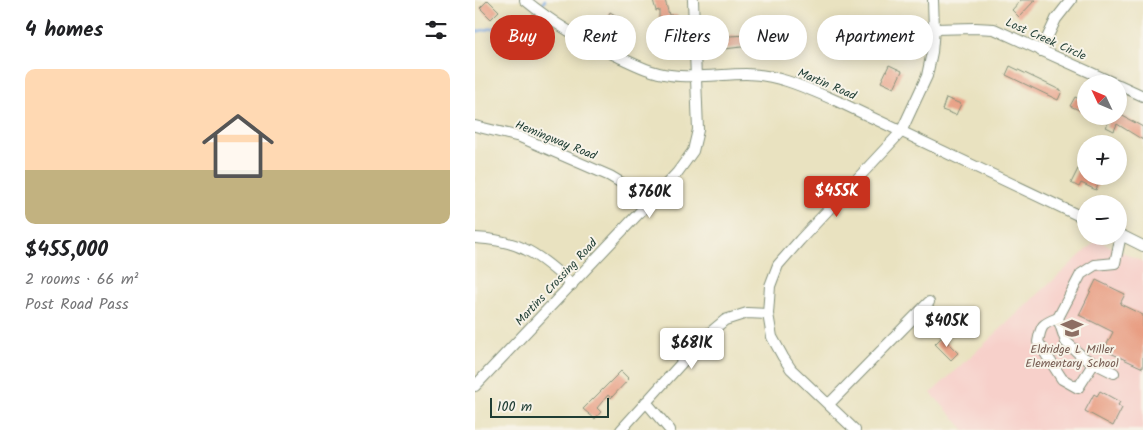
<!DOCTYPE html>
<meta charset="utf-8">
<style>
body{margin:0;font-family:Kalam,sans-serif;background:#f6f6f6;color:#202124;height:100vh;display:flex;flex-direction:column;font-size:19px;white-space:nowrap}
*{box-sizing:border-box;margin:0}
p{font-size:16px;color:#757577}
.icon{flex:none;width:28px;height:28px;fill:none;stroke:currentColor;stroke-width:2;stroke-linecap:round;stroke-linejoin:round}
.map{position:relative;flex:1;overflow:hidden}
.drawer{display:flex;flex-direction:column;background:#fff;width:475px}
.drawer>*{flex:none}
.hud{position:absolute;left:15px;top:15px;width:475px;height:45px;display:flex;gap:10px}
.needle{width:32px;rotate:314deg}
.tools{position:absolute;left:602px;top:75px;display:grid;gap:10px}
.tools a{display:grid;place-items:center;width:50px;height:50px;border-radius:50%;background:#fff;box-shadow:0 2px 12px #0003;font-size:25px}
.scale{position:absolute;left:15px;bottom:12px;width:119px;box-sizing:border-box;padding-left:5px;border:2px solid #1f3d34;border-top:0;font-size:14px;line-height:18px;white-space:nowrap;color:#1f3d34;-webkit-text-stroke:4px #f7f3e8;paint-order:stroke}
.price{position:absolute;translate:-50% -42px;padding:0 11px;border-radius:5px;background:#fff;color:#222;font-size:16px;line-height:32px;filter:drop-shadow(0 1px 2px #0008)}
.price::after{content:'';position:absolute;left:50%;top:30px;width:15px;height:11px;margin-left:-8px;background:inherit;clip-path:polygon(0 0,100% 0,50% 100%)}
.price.selected{background:#c8321e;color:#fff}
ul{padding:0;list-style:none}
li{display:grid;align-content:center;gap:10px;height:265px;padding:0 25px}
li span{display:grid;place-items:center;height:155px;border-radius:10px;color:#555}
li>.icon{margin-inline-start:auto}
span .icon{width:90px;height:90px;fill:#fffc;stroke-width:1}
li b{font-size:21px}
h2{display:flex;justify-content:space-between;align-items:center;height:60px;padding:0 25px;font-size:21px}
.tag{padding:0 18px;border-radius:22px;background:#fff;box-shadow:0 2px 12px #0003;font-size:18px;line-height:45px}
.tag.selected{background:#c8321e;color:#fff}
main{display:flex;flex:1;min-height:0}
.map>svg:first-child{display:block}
.built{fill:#f7d0ca}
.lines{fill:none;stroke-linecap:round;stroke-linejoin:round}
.stream{stroke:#7aaae4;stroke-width:2.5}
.building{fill:#e89d82}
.minor-casing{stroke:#84907a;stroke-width:12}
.minor{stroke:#fff;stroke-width:10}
.labels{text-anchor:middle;stroke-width:4;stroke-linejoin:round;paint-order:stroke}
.street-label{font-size:12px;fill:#1f3d34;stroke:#f7f3e8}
.education-label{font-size:12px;fill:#785e54;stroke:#f7f3e8}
</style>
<main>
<section class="drawer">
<h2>4 homes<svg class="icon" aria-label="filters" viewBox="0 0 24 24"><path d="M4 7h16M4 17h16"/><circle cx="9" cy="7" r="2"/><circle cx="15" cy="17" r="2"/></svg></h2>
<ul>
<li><span style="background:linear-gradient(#ffd9b3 65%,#c2b280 0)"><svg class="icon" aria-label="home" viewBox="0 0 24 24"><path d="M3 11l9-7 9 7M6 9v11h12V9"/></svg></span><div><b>$455,000</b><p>2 rooms · 66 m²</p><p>Post Road Pass</p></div></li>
</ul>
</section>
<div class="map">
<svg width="668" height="430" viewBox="0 0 668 430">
<rect width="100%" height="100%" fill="#f7f3e8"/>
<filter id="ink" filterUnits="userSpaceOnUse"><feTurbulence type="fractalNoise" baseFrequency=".02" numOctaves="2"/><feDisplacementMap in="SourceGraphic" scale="10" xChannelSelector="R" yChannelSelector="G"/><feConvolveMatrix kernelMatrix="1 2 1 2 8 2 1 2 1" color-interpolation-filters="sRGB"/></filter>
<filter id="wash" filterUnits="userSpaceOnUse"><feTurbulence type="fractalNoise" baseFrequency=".0096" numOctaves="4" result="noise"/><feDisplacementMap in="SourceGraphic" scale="20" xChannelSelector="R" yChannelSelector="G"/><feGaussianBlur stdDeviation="1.12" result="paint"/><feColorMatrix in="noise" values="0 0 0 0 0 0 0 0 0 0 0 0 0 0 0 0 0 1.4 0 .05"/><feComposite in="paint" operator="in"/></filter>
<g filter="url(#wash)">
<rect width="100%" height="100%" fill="#e9e2c0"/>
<polygon class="built" points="622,240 668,262 668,430 490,430 456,393"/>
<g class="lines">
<g class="stream">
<polyline points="67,5 70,0"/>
<polyline points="0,32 36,24 57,14"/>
</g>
</g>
<g id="blocks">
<g class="building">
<polygon points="13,0 24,11 16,19 5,8"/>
<polygon points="178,0 190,0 194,15 202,15 203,23 195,23 196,32 184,33 184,10 181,11"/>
<polygon points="546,0 560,0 544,17 537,10"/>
<polygon points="135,12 149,20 144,28 139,25 136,28 129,24"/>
<polygon points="274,35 275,46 232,51 231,41 254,40 254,36"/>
<polygon points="414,65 427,71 419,88 406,82"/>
<polygon points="535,66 587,91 583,100 531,75"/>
<polygon points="600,97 611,102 611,113 595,106"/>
<polygon points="471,98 486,104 481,115 467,110"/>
<polygon points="644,114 668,127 668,140 642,124 639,131 631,127 637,116 644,116"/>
<polygon points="603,169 611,173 611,176 618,176 625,179 621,190 606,183 604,187 596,183"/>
<polygon points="621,280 650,294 645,304 668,315 668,368 629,350 638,332 604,315"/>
<polygon points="467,337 483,353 476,360 460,344"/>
<polygon points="146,371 154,379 136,398 133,395 122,408 126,412 120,419 108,409"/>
<polygon points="625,391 645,402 643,405 647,408 638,426 610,411 619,394 622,396"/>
</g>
</g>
</g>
<g filter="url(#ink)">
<use href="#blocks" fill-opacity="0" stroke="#84907a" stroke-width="1"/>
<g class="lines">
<g class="minor-casing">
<g id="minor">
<path d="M50,0C79,24 110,42 144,57C161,65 177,73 195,75C220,79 246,74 271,74C303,74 333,89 362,101L611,219"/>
<polyline points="459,29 500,28 519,29 641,84"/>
<polyline points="566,51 581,19 596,0"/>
<polyline points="644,85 668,96"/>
<polyline points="0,126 45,137 135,176 175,200"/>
<polyline points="644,234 668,246"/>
<path d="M0,238C45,240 65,255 97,285"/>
<path d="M583,318C567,324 566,325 563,342L587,379L603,388L619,363"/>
<polyline points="639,373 609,358 591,342 583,318 606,274 620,265 640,263 646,235"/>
<polyline points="0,386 202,173 218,151 223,130 218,0"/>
<polyline points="171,402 195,430"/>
<polyline points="354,404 454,302"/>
<polyline points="146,430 232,335 250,320 272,313 293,314"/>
<polyline points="380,430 316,369 308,357 297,337 293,314 295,286 303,265 325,240 426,132 452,76 457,52 459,29 458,0"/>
</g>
</g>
<use href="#minor" class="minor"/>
</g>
</g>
<defs>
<g id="school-bare" transform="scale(1.725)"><path d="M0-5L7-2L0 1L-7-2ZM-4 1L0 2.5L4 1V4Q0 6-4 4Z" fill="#8d6e63" stroke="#f7f3e8" stroke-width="2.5" paint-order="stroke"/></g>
</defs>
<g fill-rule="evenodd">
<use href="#school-bare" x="597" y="328"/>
</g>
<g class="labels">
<g class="street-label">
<text transform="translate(571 39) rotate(24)" y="4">Lost Creek Circle</text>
<text transform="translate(352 84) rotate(23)" y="4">Martin Road</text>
<text transform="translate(81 140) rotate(22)" y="4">Hemingway Road</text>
<text transform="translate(81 282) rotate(-47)" y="4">Martins Crossing Road</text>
</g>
<g class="education-label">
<text x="597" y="353">Eldridge L Miller<tspan x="597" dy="14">Elementary School</tspan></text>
</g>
</g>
</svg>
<div class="tools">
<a><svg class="needle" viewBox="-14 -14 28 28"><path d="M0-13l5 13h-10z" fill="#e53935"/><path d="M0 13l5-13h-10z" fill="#757577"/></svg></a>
<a>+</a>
<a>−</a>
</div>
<div class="scale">100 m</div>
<b class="price selected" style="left:362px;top:218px">$455K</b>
<b class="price" style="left:175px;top:219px">$760K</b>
<b class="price" style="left:472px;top:348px">$405K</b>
<b class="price" style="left:217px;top:370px">$681K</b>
<div class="hud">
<a class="tag selected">Buy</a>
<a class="tag">Rent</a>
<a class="tag">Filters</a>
<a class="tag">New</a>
<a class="tag">Apartment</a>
</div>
</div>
</main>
